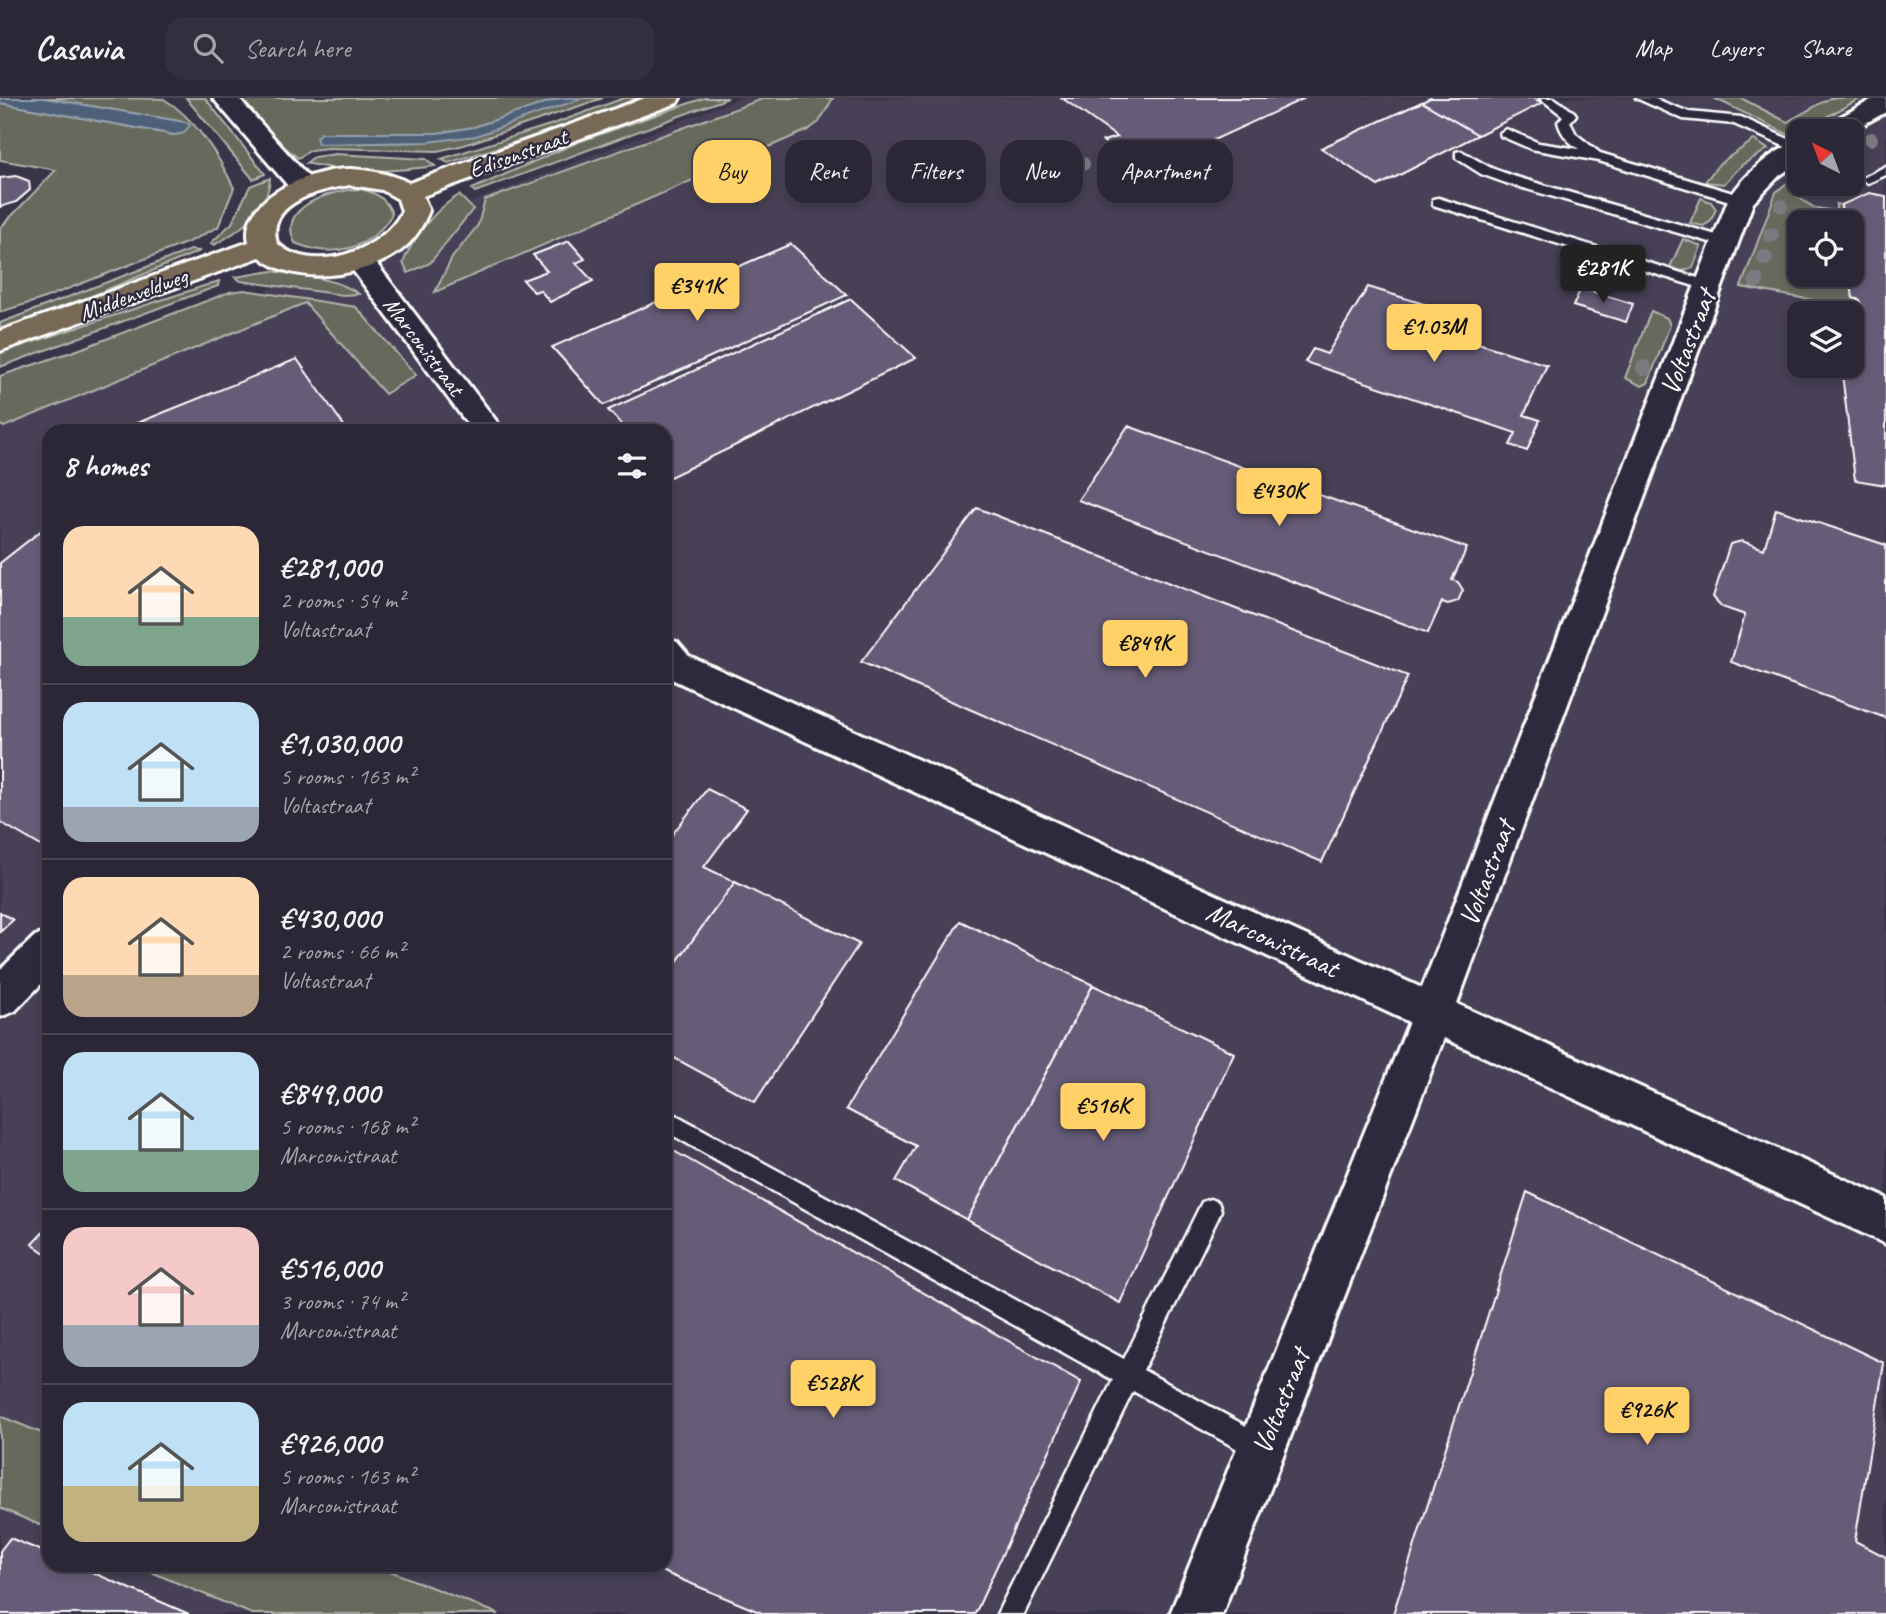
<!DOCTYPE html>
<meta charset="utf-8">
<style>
body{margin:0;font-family:Caveat,sans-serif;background:#342f3f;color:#f1f3f6;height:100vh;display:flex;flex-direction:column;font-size:26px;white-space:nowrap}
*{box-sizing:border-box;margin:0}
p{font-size:23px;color:#a6a5ad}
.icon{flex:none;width:38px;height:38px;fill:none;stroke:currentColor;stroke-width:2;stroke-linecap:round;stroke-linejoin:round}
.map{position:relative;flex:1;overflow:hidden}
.drawer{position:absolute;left:42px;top:326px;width:630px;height:1148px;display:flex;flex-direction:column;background:#2c2737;border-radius:21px;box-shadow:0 4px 10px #0003,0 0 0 2px #484452}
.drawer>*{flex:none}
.guide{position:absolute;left:693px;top:42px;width:665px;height:63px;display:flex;gap:14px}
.needle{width:46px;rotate:318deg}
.fabs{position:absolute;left:1787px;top:21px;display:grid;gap:14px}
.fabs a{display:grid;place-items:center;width:77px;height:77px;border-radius:14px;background:#2c2737;box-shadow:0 4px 10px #0003,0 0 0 2px #484452;font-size:35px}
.price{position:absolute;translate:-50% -60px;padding:0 16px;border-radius:7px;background:#ffd166;color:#111;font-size:23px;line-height:46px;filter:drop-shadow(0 2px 4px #0008)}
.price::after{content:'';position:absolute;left:50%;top:42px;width:21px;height:16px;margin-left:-10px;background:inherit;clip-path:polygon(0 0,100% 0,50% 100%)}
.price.on{background:#222;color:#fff}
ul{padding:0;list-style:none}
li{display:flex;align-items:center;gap:21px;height:175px;padding:0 21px}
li+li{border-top:2px solid #484452}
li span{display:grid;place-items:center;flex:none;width:196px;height:140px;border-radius:21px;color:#555}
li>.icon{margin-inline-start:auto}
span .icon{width:84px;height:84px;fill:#fffc;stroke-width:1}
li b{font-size:30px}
h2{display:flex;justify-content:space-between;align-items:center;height:84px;padding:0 21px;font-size:30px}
.pill{padding:0 24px;border-radius:21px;background:#2c2737;box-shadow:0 4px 10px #0003,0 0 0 2px #484452;font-size:24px;line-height:63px}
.pill.on{background:#ffd166;color:#111}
header{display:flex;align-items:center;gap:42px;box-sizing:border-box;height:98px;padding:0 35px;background:#2c2737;border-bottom:2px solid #484452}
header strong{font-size:33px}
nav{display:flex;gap:38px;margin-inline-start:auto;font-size:24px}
.search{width:490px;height:63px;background:#342f3f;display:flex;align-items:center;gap:18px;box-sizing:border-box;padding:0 24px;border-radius:21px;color:#a6a5ad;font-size:26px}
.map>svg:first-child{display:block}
.built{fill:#474057;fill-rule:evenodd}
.green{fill:#66695b;stroke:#b2b4ad;stroke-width:2}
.water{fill:#4d6178;stroke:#94a0ae;stroke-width:2}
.building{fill:#665b78;stroke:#fff;stroke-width:2}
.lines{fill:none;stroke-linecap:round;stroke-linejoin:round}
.lane-casing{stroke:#fff;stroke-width:5}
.street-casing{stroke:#fff;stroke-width:6}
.secondary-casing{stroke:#fff;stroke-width:6}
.primary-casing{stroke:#fff;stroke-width:6}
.lane{fill:#2f2a3d;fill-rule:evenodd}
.street{fill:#2f2a3d;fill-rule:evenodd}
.secondary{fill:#2f2a3d;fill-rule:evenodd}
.primary{fill:#776954;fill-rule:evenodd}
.tree{fill:#7c7a80}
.labels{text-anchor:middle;stroke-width:5;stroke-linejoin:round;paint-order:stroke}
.far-street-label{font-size:23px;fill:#fff;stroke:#2f2a3d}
.street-label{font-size:28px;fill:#fff;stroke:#2f2a3d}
</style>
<header>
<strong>Casavia</strong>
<div class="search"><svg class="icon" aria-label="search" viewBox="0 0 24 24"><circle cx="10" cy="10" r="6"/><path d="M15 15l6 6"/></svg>Search here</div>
<nav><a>Map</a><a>Layers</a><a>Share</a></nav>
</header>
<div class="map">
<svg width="1886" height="1516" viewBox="0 0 1886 1516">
<rect width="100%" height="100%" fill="#3a3449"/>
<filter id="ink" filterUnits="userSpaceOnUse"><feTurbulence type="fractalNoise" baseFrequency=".0143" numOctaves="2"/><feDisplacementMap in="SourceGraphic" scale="14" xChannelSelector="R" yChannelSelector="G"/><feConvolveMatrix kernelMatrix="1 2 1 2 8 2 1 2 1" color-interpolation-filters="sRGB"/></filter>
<g filter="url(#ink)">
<path class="built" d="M740,0H1886V1516H0V308L464,107ZM1799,33H1852V86H1799ZM1799,124H1852V177H1799ZM1799,215H1852V268H1799ZM49,332H665V1466H49Z"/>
<g class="green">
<path d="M44,0C60,0 157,0 164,1C195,20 219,58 234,90L218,129L191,143L39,202L0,214V130L56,72L0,62V5L174,37L179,36L185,24Z"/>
<polygon points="186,0 205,0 265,76 253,81"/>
<polygon points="236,0 561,0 474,29 438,35 321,35 318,46 427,44 580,0 603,0 464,47 437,53 329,50 311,52 298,60 261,30"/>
<polygon points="624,0 642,0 561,30 448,65 441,61 553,26"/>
<polygon points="704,0 728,0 475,94 472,91 578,44"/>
<polygon points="765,0 833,0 819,24 808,32 435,194 452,160 478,127 485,102"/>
<polygon points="1714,0 1741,0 1787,24 1830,0 1861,0 1794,37 1789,37"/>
<polygon points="1754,42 1768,51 1742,67 1724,86 1705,84 1719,66"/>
<path d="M336,56L426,61L435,68C392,74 348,76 306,65L314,59Z"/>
<polygon points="1799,75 1796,98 1815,110 1836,113 1836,106 1841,107 1843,124 1799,124 1799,177 1850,177 1853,200 1860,202 1861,211 1741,189 1776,94"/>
<path d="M270,80C268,113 240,133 214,147L211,145L232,125L250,88Z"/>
<path d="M360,91C376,94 387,101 392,116C371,152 332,161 295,145C276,107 334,92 360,91Z"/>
<path d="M459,97L473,111L430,165L408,175L403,165C413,139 435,111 459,97Z"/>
<polygon points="1701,100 1711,104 1716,111 1710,124 1703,128 1690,125"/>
<polygon points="1683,141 1701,148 1693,170 1682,173 1670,169"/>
<polygon points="191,152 200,153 82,202 0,231 0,225"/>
<path d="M272,173C300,178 335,179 359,196L343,197L241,183L235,179Z"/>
<polygon points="219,183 218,188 0,269 0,255"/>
<polygon points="244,192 356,209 416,277 385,296 305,205 4,329 0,327 0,278 80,251 230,194"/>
<polygon points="1651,213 1667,220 1670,227 1648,285 1642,288 1625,280"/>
<polygon points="0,1318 49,1338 49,1431 0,1410"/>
<polygon points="134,1467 375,1467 499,1516 252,1516"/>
</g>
<g class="water">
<polygon points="0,0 44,0 185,24 190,27 184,35 175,37 0,5"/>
<polygon points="560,0 583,0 476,38 427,44 318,46 316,39 321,35 438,35 474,29"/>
</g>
<g class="building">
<polygon points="1062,0 1305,0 1146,73 1117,53 1108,52 1108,47 1103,43 1117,39"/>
<polygon points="1430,0 1533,0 1542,5 1478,37 1422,4"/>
<polygon points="1422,4 1478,37 1378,88 1321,50"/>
<polygon points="16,78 29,83 30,92 16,104 0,109 0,80"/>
<polygon points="1869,95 1886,98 1886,387 1855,382 1841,268 1852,268 1852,249 1867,251 1860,202 1853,200 1850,177 1852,124 1843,124 1841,107"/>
<polygon points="569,143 585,161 576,165 593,183 550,204 540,192 534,194 523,182 547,173 533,157"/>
<polygon points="791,146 847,197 604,307 552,249"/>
<polygon points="1368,189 1447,213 1437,232 1547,267 1524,317 1540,322 1527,353 1510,347 1516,335 1305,264 1313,251 1327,256"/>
<polygon points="1581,190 1633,206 1626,224 1573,208"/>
<polygon points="851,201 916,260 668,380 665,376 665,332 627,332 608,312"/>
<polygon points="297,261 347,332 120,332"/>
<polygon points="1128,328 1467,450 1452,482 1458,484 1463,492 1458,503 1448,506 1442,504 1428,535 1078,402"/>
<polygon points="977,410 1408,578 1322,764 861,564"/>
<polygon points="1776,411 1886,447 1886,620 1731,564 1745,517 1722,509 1713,499 1730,446 1742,443 1764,451"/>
<polygon points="47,428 49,429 48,752 0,724 0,465"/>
<polygon points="707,691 747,711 704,769 735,784 665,880 665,746"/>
<polygon points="735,784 859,846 755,1004 665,955 665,880"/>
<polygon points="0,814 13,822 0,834"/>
<polygon points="960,823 1093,887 967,1122 896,1083 916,1048 846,1011"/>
<polygon points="1093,887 1234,955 1120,1205 967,1122"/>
<polygon points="665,1048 1081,1284 975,1516 764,1516 644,1466 665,1466"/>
<polygon points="1527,1094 1884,1265 1855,1443 1886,1459 1886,1516 1393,1516"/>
<polygon points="49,1128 49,1158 32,1146"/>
<polygon points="10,1440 49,1456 49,1466 73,1466 189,1516 0,1516 0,1453"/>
</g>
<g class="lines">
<g class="lane-casing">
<g id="lane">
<path d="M1540,0H1554L1574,14L1576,17L1570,24L1576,36L1600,55L1746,99L1748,102L1741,106L1736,105L1599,63L1531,51L1501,38L1500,35L1506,31L1539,45L1579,51C1568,44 1561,36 1558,24L1563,18Z"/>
<polygon points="1636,0 1653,0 1689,14 1741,19 1799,46 1799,55 1734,26 1683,21"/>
<polygon points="1461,53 1491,70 1516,79 1730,141 1732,144 1725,148 1720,147 1506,85 1481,76 1456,60 1456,54"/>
<polygon points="1886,68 1886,77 1868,85 1861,81"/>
<polygon points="1438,100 1714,185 1716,188 1714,191 1704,191 1433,107 1433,101"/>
<polygon points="665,1011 1124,1261 1202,1104 1210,1101 1218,1104 1221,1112 1218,1120 1143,1272 1270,1341 1273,1350 1270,1359 1261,1362 1252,1359 1133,1293 1024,1516 997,1516 1113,1282 665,1033"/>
</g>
</g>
<g class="street-casing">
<g id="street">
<polygon points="1875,0 1886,0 1886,14 1851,33 1820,33 1824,28"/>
<path d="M1799,44V64L1779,78L1753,105L1457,906L1886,1100V1146L1444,940L1222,1516H1170L1409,924L665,578V540L677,544L689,558L1422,890L1728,102C1743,79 1772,51 1799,44Z"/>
<polygon points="360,154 370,157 503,332 472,332 346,163 350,157"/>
<polygon points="49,833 49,878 15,913 0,919 0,872 35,838"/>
</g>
</g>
<g class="secondary-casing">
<polygon id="secondary" points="213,0 238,0 313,84 317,90 313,96 304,98 295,96"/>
</g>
<g class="primary-casing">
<path id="primary" d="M645,0H680L677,5L423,98L429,113C422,129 415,142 400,153C365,179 295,189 260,159L0,253V233L249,144C238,98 316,70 351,71C370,72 393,76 409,85ZM351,87L382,92L398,101L402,113C384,153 311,178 277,145C265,104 322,91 351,87Z"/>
</g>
<use href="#lane" class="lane"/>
<use href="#street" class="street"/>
<use href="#secondary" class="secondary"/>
<use href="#primary" class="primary"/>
</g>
<g class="tree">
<circle cx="1871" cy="41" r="7"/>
<circle cx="1083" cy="66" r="7"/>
<circle cx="1781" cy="108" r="7"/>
<circle cx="1771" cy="137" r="8"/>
<circle cx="1765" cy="160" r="8"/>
<circle cx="1756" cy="183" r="8"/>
<circle cx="1644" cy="270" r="8"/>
</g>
</g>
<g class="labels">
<g class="far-street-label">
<text transform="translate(518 55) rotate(-20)" y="8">Edisonstraat</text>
<text transform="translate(133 196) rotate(-20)" y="8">Middenveldweg</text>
<text transform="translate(424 248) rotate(53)" y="8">Marconistraat</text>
</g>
<g class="street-label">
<text transform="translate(1687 244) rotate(-69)" y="10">Voltastraat</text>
<text transform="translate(1486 775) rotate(-69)" y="10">Voltastraat</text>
<text transform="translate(1273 841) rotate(25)" y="10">Marconistraat</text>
<text transform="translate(1280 1303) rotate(-68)" y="10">Voltastraat</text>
</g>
</g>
</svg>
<div class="fabs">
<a><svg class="needle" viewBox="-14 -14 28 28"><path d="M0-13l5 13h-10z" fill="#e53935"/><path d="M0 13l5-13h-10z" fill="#a6a5ad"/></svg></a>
<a><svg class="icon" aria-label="locate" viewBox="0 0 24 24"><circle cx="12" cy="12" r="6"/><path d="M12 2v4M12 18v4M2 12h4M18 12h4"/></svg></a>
<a><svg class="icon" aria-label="layers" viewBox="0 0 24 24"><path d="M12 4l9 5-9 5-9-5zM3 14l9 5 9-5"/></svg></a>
</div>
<b class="price on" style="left:1603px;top:207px">€281K</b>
<b class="price" style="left:697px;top:225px">€341K</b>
<b class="price" style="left:1434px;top:266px">€1.03M</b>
<b class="price" style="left:1279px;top:430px">€430K</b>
<b class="price" style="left:1145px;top:582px">€849K</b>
<b class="price" style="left:1103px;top:1045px">€516K</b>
<b class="price" style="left:833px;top:1322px">€528K</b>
<b class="price" style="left:1647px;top:1349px">€926K</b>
<div class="guide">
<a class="pill on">Buy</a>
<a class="pill">Rent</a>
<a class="pill">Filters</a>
<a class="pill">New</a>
<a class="pill">Apartment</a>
</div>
<section class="drawer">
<h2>8 homes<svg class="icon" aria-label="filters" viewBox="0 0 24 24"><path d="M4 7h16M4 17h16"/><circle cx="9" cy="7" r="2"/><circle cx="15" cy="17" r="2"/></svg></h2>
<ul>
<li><span style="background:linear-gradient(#ffd9b3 65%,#7fa58c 0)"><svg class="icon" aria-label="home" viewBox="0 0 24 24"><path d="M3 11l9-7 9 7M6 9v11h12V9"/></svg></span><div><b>€281,000</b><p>2 rooms · 54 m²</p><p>Voltastraat</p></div></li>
<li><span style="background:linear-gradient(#bfe0f5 75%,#9aa5b1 0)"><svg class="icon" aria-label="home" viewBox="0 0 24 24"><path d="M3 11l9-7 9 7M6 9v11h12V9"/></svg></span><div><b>€1,030,000</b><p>5 rooms · 163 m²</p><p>Voltastraat</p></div></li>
<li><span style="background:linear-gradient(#ffd9b3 70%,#b9a48a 0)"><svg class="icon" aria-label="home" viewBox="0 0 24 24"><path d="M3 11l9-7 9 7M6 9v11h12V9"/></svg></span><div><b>€430,000</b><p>2 rooms · 66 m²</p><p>Voltastraat</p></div></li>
<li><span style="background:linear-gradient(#bfe0f5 70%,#7fa58c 0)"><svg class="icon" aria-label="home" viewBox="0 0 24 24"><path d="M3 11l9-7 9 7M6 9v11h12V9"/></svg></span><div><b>€849,000</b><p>5 rooms · 168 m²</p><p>Marconistraat</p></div></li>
<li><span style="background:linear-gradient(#f6c9c9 70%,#9aa5b1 0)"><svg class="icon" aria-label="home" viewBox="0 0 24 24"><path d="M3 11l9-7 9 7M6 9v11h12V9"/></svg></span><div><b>€516,000</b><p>3 rooms · 74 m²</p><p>Marconistraat</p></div></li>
<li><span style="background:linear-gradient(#bfe0f5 60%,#c2b280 0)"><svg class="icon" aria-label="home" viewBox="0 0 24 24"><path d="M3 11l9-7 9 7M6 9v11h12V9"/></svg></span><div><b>€926,000</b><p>5 rooms · 163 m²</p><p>Marconistraat</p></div></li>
</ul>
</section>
</div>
